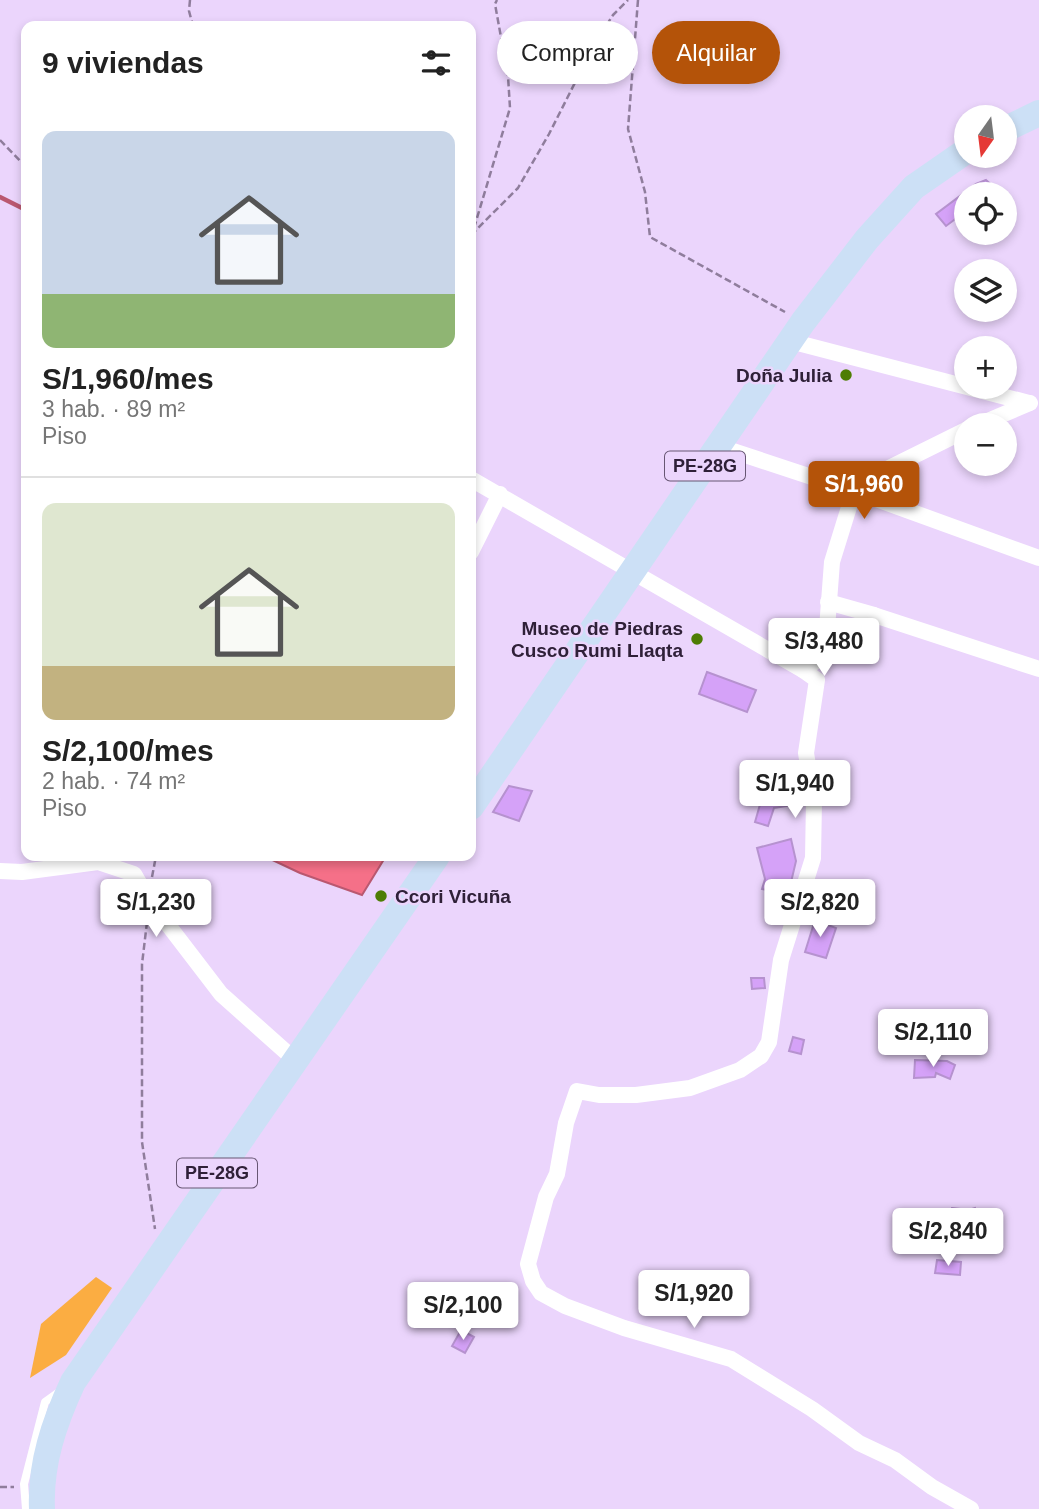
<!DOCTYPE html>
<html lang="es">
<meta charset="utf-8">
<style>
body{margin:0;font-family:Helvetica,sans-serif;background:#f6f6f6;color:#222;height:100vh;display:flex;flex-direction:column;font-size:26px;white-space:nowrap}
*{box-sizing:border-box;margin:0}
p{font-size:23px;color:#767676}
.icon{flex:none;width:38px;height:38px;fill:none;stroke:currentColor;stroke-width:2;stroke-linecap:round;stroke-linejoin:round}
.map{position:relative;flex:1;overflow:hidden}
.panel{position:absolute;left:21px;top:21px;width:455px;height:840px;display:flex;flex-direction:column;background:#fff;border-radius:14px;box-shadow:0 4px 10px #0003}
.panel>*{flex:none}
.guide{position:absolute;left:497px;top:21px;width:436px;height:63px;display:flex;gap:14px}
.needle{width:46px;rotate:194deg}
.fabs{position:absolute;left:954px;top:105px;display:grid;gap:14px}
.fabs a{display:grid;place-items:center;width:63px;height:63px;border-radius:50%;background:#fff;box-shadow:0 4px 10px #0003;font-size:35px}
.price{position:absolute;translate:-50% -60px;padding:0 16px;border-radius:7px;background:#fff;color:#222;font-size:23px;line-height:46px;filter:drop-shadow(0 2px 4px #0008)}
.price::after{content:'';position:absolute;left:50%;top:42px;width:21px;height:16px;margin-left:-10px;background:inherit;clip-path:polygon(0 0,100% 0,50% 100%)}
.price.active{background:#b45309;color:#fff}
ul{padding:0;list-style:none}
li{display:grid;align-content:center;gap:14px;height:371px;padding:0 21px}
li+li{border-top:2px solid #e0e0e0}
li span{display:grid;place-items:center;height:217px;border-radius:14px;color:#555}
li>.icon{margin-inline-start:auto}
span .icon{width:126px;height:126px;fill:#fffc;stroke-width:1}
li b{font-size:30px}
h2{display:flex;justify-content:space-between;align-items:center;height:84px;padding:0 21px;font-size:30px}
.chip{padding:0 24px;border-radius:32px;background:#fff;box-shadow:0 4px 10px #0003;font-size:24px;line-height:63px}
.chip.active{background:#b45309;color:#fff}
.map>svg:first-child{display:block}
.green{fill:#fbad42}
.water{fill:#f57088;stroke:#ba5870;stroke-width:2}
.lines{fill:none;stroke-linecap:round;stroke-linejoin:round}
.stream{stroke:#ba5870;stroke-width:4.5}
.building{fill:#d5a2f8;stroke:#b692cf;stroke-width:2}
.path{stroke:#8f7d9c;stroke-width:2.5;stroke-dasharray:7 3.5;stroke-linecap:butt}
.service{stroke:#fff;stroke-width:8}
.minor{stroke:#fff;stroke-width:16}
.trunk{stroke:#cce0f6;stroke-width:26}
.poi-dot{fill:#4e7d04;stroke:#ebd5fc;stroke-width:2.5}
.labels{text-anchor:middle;stroke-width:5;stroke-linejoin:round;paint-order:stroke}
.shield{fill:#ebd5fc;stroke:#675673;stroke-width:2}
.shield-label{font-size:18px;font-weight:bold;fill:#2f2038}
.poi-label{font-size:19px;font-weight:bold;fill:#2f2038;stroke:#ebd5fc;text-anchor:end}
</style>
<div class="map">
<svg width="1039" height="1509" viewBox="0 0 1039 1509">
<rect width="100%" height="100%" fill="#ebd5fc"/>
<polygon class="green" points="96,1277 112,1288 66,1355 30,1378 41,1324"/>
<polygon class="water" points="264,856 386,856 362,895 300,873"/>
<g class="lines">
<polyline class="stream" points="0,197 26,210"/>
</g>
<g class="building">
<polygon points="986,180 996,189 989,194 966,194 966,211 946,226 936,214 976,184"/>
<polygon points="707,672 756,690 747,712 699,694"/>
<polygon points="759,770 763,786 753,788 748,772"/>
<polygon points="790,784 793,805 774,808 768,826 755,822 765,787"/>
<polygon points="509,786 532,791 519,821 493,812"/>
<polygon points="791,839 796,861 788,895 762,889 765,879 757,848"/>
<polygon points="815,920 836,928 826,958 805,952"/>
<polygon points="751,978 764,978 765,988 752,989"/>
<polygon points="793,1037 804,1040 801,1054 789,1051"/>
<polygon points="915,1060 947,1061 955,1065 950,1079 936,1073 935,1077 914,1078"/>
<polygon points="952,1208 969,1210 975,1208 985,1237 975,1240 967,1218 964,1230 948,1227"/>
<polygon points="937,1260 961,1262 960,1275 935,1273"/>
<polygon points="461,1330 474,1337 465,1353 452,1346"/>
</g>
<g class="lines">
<g class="path">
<polyline points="190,0 189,11 193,26"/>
<polyline points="638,0 628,129 645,192 650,237 785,312"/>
<polyline points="0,140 26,167"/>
<polyline points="474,228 510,108 508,76 495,4 497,0"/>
<polyline points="471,235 518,188 549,134 594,45 613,15 628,0"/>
<polyline points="152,877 156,856"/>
<polyline points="147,922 142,964 142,1142 155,1229"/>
<polyline points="0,1487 14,1487"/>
</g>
<polyline class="service" points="26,1509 24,1484 45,1402 59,1392"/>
<g class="minor">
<polyline points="790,341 1029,403"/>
<polyline points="978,425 1030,403"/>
<polyline points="718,446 854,491 1039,558"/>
<polyline points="471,479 803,670 838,646 874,615 1039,669"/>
<polyline points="471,552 500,494"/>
<polyline points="828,602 874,615"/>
<polyline points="825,655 832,562 854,491 865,480 966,430"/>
<polyline points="803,670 817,680 806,753 814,801 813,858 781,960 769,1042 761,1056 740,1070 690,1088 636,1095 599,1095 577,1091 566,1123 557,1174 546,1197 528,1264 533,1281 541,1293 565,1306 624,1328 731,1359 812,1409 859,1443 895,1460 932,1487 971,1509"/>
<polyline points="0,871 22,872 98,862 134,874 149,900 221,994 295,1060"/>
</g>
<g class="trunk">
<polyline points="1004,130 1039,113"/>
<polyline points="471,807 803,322 867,239 914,187 966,151"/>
<path d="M42,1509C40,1464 54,1423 73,1382L437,856"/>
</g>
</g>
<g class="poi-dot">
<circle cx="846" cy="375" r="7"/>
<circle cx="697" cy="639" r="7"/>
<circle cx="381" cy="896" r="7"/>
</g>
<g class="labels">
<g class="shield">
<rect x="665" y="451.5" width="80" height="29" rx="5"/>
<rect x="177" y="1158.5" width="80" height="29" rx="5"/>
</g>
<g class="shield-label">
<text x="705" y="472">PE-28G</text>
<text x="217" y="1179">PE-28G</text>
</g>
<g class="poi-label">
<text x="832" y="382">Doña Julia</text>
<text x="683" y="635">Museo de Piedras<tspan x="683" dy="22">Cusco Rumi Llaqta</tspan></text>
<text x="395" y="903" text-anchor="start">Ccori Vicuña</text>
</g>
</g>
</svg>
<div class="fabs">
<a><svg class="needle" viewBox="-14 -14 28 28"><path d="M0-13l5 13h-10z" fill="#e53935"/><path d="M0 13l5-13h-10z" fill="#767676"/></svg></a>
<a><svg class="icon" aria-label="locate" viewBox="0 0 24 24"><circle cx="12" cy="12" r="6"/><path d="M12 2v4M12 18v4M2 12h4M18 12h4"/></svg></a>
<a><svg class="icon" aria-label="layers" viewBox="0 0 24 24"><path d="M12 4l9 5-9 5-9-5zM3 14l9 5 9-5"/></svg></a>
<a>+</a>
<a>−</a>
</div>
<b class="price active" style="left:864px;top:521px">S/1,960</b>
<b class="price" style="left:824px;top:678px">S/3,480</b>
<b class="price" style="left:795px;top:820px">S/1,940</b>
<b class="price" style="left:156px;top:939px">S/1,230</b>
<b class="price" style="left:820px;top:939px">S/2,820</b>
<b class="price" style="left:933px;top:1069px">S/2,110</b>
<b class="price" style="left:948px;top:1268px">S/2,840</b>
<b class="price" style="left:694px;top:1330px">S/1,920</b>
<b class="price" style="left:463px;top:1342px">S/2,100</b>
<div class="guide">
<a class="chip">Comprar</a>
<a class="chip active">Alquilar</a>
</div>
<section class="panel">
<h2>9 viviendas<svg class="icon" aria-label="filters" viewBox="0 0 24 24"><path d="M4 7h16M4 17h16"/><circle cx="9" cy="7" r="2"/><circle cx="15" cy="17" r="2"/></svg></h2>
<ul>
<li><span style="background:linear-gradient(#c9d6e8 75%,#8fb573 0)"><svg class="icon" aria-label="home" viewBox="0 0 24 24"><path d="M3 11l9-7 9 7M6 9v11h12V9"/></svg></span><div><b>S/1,960/mes</b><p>3 hab. · 89 m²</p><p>Piso</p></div></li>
<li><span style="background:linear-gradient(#dfe7d0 75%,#c2b280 0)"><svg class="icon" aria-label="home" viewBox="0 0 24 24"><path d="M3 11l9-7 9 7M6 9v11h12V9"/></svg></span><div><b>S/2,100/mes</b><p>2 hab. · 74 m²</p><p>Piso</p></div></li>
</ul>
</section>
</div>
